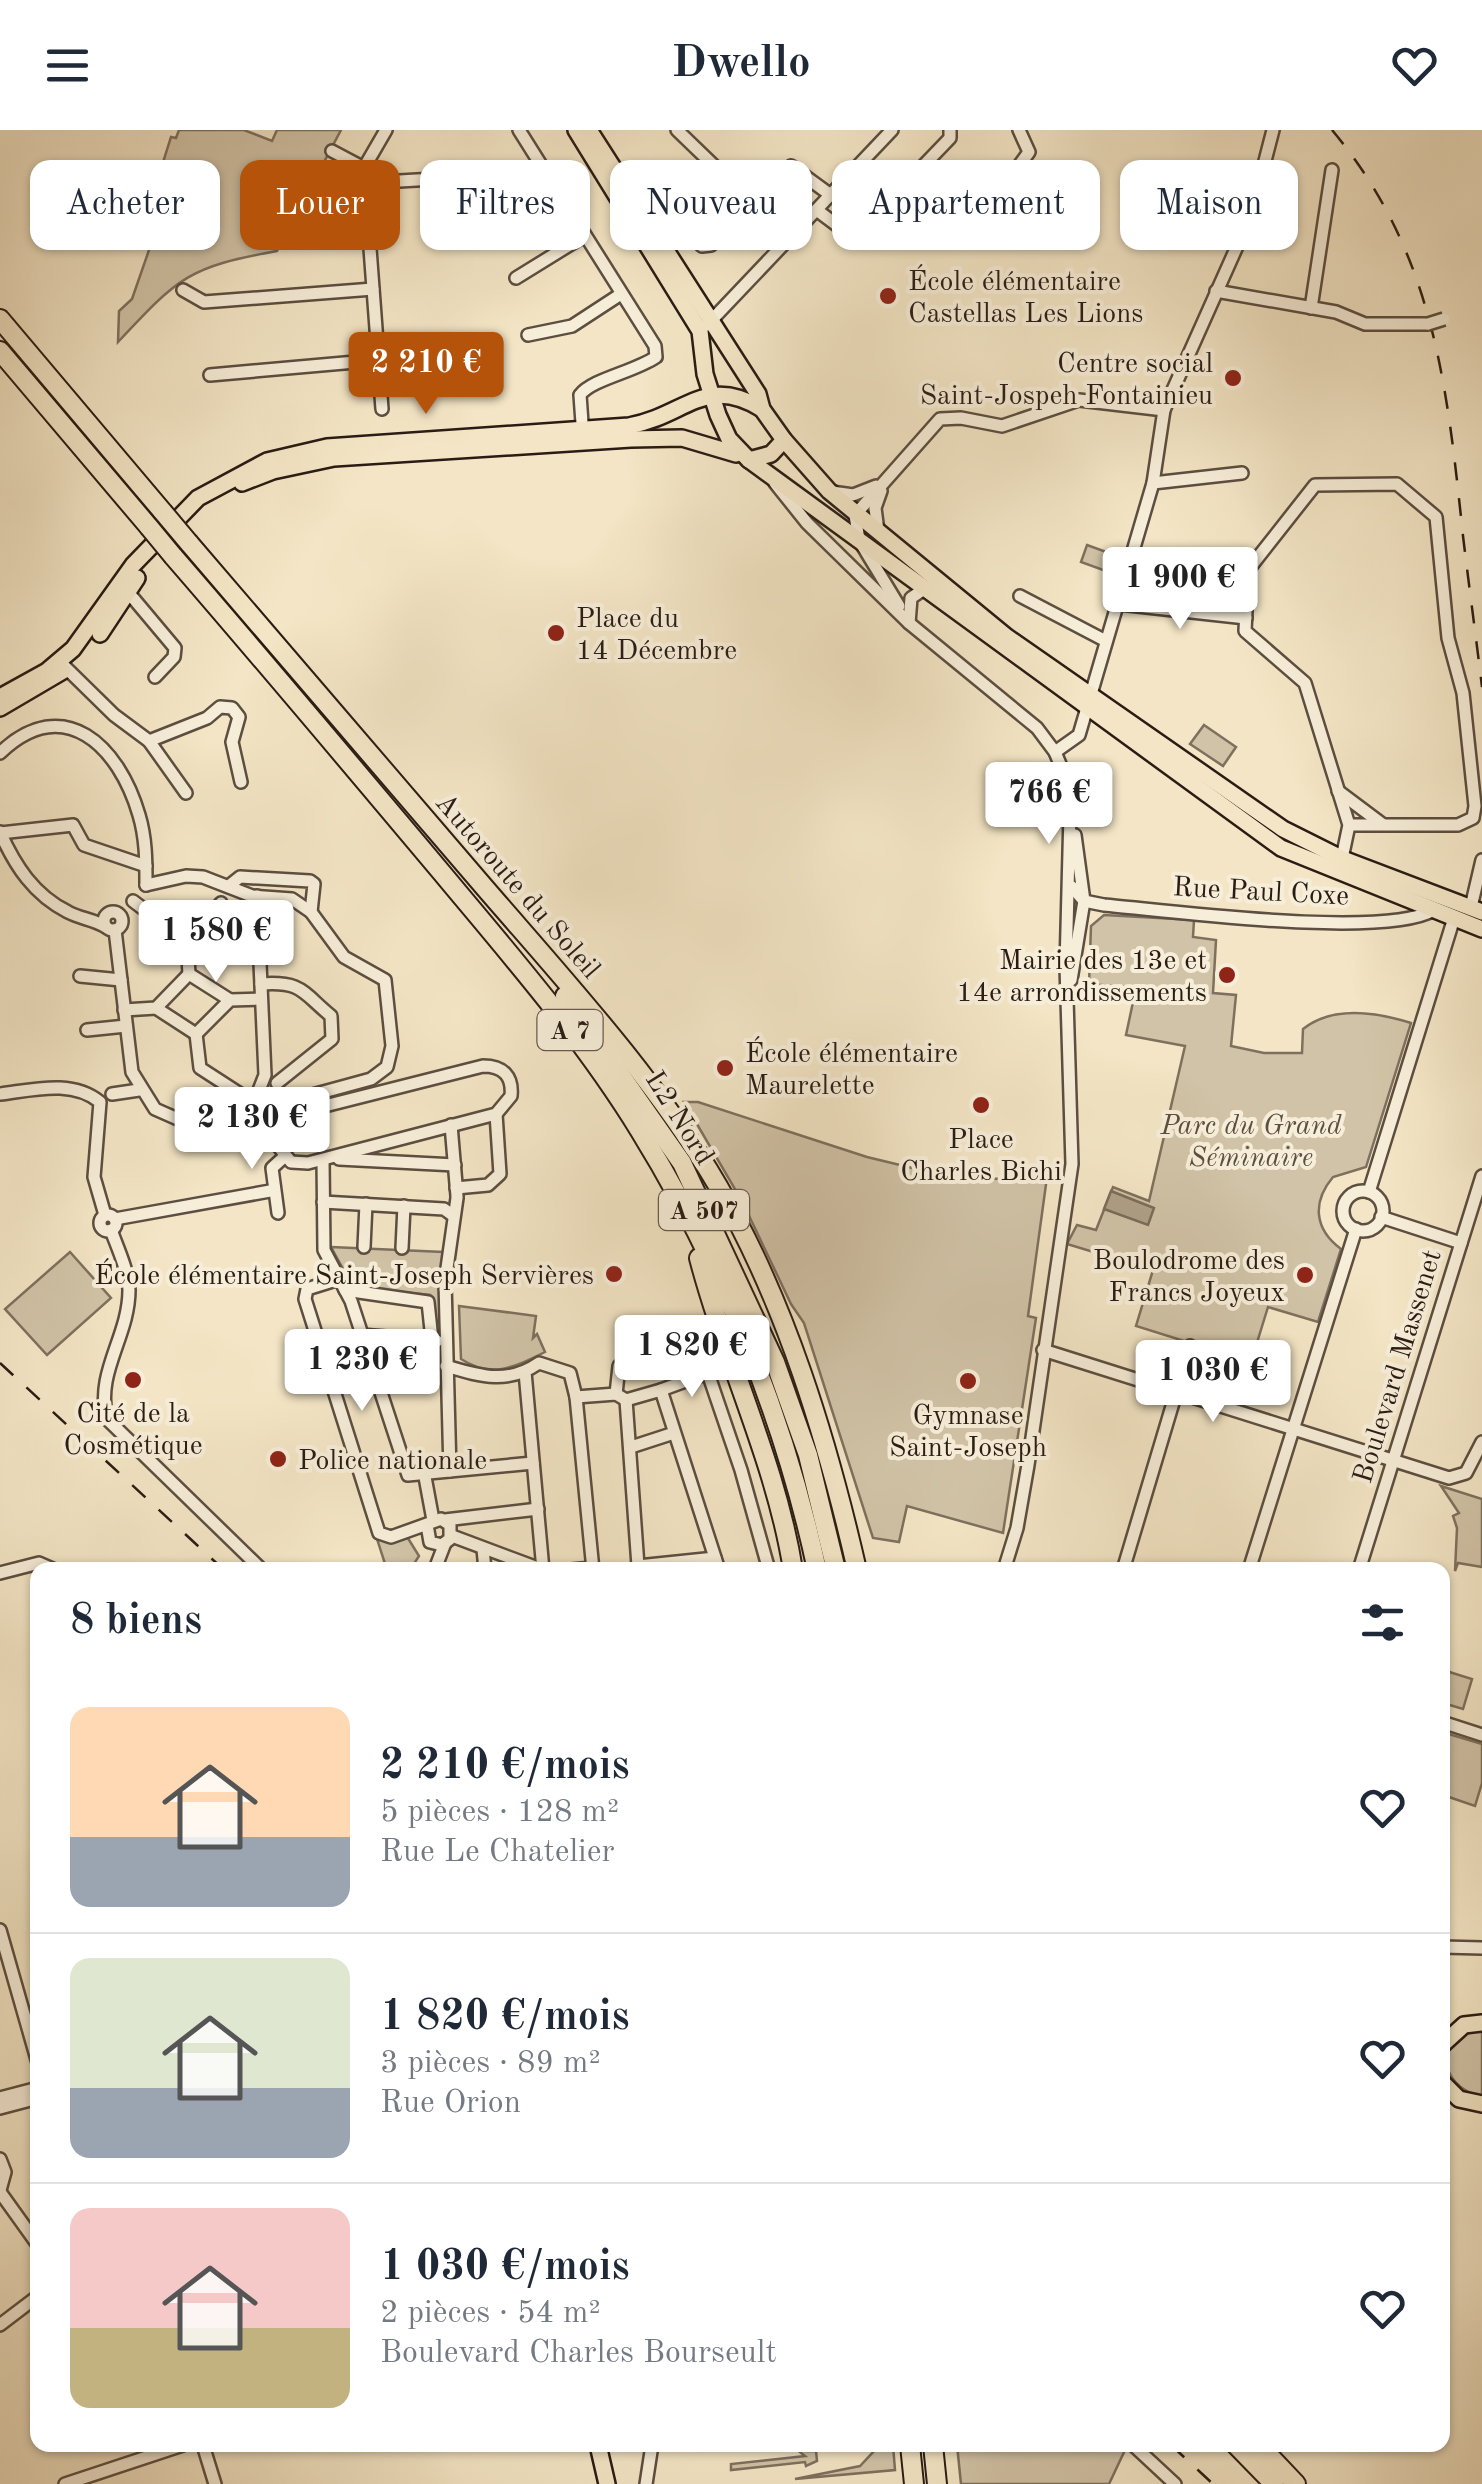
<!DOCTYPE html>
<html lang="fr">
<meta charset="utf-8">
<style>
body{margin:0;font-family:"Old Standard TT",serif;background:#f6f6f7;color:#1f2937;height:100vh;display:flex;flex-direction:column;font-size:38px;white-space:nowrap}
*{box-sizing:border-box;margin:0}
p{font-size:32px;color:#747a83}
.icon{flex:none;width:55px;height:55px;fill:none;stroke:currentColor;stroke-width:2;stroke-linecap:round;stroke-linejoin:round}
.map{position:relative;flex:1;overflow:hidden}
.sheet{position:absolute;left:30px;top:1432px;width:1420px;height:890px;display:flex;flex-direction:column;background:#fff;border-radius:20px;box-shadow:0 2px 8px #0004}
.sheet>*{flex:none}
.hud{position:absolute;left:30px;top:30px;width:1422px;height:90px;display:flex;gap:20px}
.price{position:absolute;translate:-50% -85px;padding:0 22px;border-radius:10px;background:#fff;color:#222;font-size:32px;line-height:65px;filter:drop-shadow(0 2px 5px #0008)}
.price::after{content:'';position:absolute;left:50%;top:60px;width:30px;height:22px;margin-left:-15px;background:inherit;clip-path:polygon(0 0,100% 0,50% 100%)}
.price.on{background:#b45309;color:#fff}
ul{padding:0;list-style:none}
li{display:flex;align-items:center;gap:30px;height:250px;padding:0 40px}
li+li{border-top:2px solid #e0e1e3}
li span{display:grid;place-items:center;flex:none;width:280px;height:200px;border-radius:20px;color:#555}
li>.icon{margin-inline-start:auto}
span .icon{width:120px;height:120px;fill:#fffc;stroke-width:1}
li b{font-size:42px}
h2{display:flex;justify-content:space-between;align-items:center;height:120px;padding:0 40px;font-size:42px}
.tag{padding:0 35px;border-radius:20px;background:#fff;box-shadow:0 2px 8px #0004;font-size:35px;line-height:90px}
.tag.on{background:#b45309;color:#fff}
header{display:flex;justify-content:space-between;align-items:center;height:130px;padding:0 40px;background:#fff;font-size:45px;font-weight:800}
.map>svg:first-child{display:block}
.green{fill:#d1c3a7;stroke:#7e705e;stroke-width:2.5}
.water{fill:#afa189;stroke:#7a6c5a;stroke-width:2.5}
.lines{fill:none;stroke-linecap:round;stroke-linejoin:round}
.minor-casing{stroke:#5c4e40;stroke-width:16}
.major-casing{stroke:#2a1c14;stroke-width:20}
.highway-casing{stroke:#2a1c14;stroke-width:22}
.minor{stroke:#f7eed9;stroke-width:11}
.major{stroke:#f3e5c5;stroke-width:15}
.highway{stroke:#f3e5c5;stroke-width:18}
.rail{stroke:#2a1c14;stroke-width:2.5;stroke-dasharray:18 18;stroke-linecap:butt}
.minor-bridge-casing{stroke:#5c4e40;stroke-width:16;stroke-linecap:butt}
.highway-bridge-casing{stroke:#2a1c14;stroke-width:22;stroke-linecap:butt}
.minor-bridge{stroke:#f7eed9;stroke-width:11}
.highway-bridge{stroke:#f3e5c5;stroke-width:18}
.poi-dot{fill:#8f2418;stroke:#f7eed9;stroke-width:4}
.labels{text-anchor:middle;stroke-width:8;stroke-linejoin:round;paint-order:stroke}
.shield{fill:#f7eed9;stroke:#685b4f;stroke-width:2.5}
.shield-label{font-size:25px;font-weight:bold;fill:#2a1c14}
.poi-label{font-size:28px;fill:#2a1c14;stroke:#f7eed9;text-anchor:start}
.street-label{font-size:28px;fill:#2a1c14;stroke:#f7eed9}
.park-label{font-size:28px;font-style:italic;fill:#5c4e40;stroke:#f7eed9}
</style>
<header><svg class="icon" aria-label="menu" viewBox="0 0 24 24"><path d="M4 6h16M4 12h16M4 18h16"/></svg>Dwello<svg class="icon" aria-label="heart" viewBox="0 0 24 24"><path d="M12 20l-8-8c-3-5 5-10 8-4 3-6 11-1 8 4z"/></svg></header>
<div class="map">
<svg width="1482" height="2354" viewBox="0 0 1482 2354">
<rect width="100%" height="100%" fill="#f3e5c5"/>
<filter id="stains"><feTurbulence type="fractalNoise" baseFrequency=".002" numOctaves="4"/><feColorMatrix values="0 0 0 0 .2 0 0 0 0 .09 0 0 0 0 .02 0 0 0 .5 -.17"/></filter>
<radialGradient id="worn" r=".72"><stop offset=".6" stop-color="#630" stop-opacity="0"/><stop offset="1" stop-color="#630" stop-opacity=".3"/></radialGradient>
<g class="green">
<path d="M179,0H244L272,11L277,0H341L277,121C188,137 179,147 118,212L119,181L132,169L174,48L160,42L171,7L176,8Z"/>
<polygon points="1087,415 1120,427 1114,444 1081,432"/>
<polygon points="1204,595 1236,617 1223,636 1190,614"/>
<path d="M1104,785L1194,790L1193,807L1216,810L1213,863L1236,865L1231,916L1264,923H1302L1303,899C1333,875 1376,882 1411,893L1366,1037L1333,1047C1312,1072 1314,1099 1341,1119L1318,1192L1268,1177L1251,1232L1136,1196L1153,1140L1067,1114L1077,1095L1096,1100L1113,1057L1149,1071L1185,916L1126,905L1136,858L1089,854L1091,796Z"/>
<polygon points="684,972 698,972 867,1027 962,1050 1047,1047 1028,1186 1036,1188 1003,1403 907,1376 899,1412 873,1408 804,1193 791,1174 742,1071"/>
<polygon points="331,1117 443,1122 440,1204 436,1203 430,1165 353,1157"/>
<polygon points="70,1122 111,1168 47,1225 5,1179"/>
<path d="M459,1176L536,1186L533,1208L537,1204L545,1222C516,1237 491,1249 461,1229Z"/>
<polygon points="1441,1356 1482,1369 1482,1437 1458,1433 1455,1441 1457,1398 1453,1386 1459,1383"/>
<polygon points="406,1405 419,1426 410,1440 387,1440 377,1409 387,1411"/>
<polygon points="1443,1540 1472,1549 1463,1579 1443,1573"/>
<polygon points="1442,1602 1482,1614 1482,1653 1475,1676 1443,1665"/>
<path d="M1482,1901V1967C1436,1956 1433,1903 1482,1901Z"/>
<polygon points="791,2315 809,2315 806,2321 816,2321 817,2331 806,2336 805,2332 731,2340 731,2334 805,2326"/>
<polygon points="873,2315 893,2315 895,2340 795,2349 860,2336 874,2321"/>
<polygon points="957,2315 1125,2315 1126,2318 1109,2354 961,2354"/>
</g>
<polygon class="water" points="1111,1061 1154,1078 1148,1095 1104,1079"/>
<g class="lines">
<g class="minor-casing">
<g id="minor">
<path d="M519,0L655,216L656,227C634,242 592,249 580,265L583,307"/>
<polyline points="677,0 762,82"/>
<polyline points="332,21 364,38 382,279"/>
<polyline points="364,38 386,0"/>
<polyline points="365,53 434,49"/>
<polyline points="1005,55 1029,22 1019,0"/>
<polyline points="818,81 854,108 950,8 950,0"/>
<polyline points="676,91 702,116 711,115 791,36 832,66"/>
<polyline points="774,93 791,110"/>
<polyline points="516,148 584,106"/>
<polyline points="183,160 204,172 373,159"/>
<polyline points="1216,161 1336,182 1365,194 1428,194"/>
<polyline points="1311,178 1332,40"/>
<polyline points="707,195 892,0"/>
<polyline points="528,205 572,196 621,164"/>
<polyline points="210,245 378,230"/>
<polyline points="775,353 807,393 909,493 1037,598 1055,622 1065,646 1070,684 1066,836 1072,1034 1028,1335 1017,1398 1004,1440"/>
<polyline points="1153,353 1242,343"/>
<polyline points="832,362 853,365 876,356"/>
<polyline points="855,385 940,289 961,288 1002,296 1079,270 1164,280"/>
<polyline points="855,385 859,410 899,476"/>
<polyline points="878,401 875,378 881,361"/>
<polyline points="128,462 175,518 174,527 155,547"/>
<polyline points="1020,466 1106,511"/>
<polyline points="1119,474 1246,488"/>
<polyline points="909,493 911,468 924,459"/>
<polyline points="62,534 114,585 149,611 207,588 220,577 232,578 239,587 232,612 241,652"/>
<polyline points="149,611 186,663"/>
<polyline points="1055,622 1079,605 1153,353 1164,280 1251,85 1273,0"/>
<path d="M0,623C64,562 119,616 139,685C146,708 146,731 146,755"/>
<polyline points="1338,661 1382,694"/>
<path d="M0,702C15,736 34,765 68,782C81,789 93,789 106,797"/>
<polyline points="0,703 73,695 84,715 146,736"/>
<polyline points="1341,733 1349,695 1458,695 1473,688 1475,676 1463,563 1448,508 1436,387 1397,354 1315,355 1248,440 1245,501 1305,553 1349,695"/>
<polyline points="230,755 240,747 310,751 314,754 311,782"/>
<path d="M1072,757L1084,771L1104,775C1171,781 1383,809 1434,780"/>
<polyline points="133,771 187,812"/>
<polyline points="1471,777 1482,730"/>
<circle cx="113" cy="791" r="9"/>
<polyline points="115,800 132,942 155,979 189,994 218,993 264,968 294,970 371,949 387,937 392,916 385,850 344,827 311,782 292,769 252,766 203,747 186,746 146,755"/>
<polyline points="187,812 221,773"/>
<polyline points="187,812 189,844"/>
<polyline points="189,844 230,870"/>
<polyline points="80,846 121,850"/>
<polyline points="1071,850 1084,771 1075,705"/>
<path d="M261,854C302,851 302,862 331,886L332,909L277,953"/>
<polyline points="156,878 196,904"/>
<polyline points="124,880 156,878 189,844"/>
<polyline points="87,900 126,896"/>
<polyline points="196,904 200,938 254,973 265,945 257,766"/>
<polyline points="196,904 230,870 261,869"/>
<path d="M483,936C503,936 513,946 511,966L496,984L308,1033L291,1032L279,1017L278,999L289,985Z"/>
<path d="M0,964C33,960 72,949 100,972L94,1047L105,1085"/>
<polyline points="112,964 139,960"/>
<polyline points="451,995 457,1066"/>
<polyline points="339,1029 455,1035"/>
<polyline points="323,1030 324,1120 351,1171 408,1345 533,1333"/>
<polyline points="456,1058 488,1055 500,1044 496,984"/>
<circle cx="1363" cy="1081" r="20"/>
<polyline points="1369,1062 1454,788"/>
<polyline points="323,1072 444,1079 451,1084"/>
<polyline points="278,1083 272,1038 284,1027"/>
<circle cx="108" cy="1093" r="8"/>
<polyline points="1381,1087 1461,1113"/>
<polyline points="115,1089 270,1061"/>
<path d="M111,1100C118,1119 128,1140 129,1160C129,1207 95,1242 107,1289L262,1440"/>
<polyline points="364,1117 366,1074"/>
<polyline points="402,1118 404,1076"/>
<polyline points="339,1149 307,1159 305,1169 379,1403 391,1407 441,1389 450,1395 450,1409 442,1415 430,1412 427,1395"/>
<polyline points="345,1160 428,1172 432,1210"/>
<polyline points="361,1205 437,1211"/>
<polyline points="1043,1220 1449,1348 1466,1343 1482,1312"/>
<path d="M446,1236C480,1246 507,1255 539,1233L570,1243L576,1267L616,1264L626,1270L661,1260L719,1440"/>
<polyline points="525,1242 543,1440"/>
<polyline points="661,1260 710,1242"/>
<path d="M616,1264L619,1236C636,1221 675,1202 697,1211L741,1340L769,1440"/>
<polyline points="576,1267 593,1440"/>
<polyline points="626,1270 638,1436"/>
<polyline points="631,1317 674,1303"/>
<polyline points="450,1341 445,1152 457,1068"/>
<polyline points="425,1347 433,1390"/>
<polyline points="445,1390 538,1379"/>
<polyline points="452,1406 543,1440"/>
<polyline points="483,1419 485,1440"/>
<polyline points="435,1439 445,1413"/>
<polyline points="571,1440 592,1438"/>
<polyline points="639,1440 638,1436 715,1428"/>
<polyline points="1123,1440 1190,1216"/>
<polyline points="1249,1440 1356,1099"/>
<polyline points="1359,1440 1482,1046"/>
<polyline points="0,1443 39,1433 55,1440"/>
<polyline points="1442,1592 1482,1605"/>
<polyline points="0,1800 38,1933"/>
<polyline points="1442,1817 1482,1818"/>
<polyline points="0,1968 38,1958"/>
<polyline points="0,1978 38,1968"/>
<polyline points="0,2029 5,2042 0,2060"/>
<polyline points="0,2062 38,2115"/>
<polyline points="0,2195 38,2166"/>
<polyline points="203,2315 215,2354"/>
<polyline points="1133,2315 1175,2354"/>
<polyline points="65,2354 183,2315"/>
<polyline points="646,2354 652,2315"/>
</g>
</g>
<g class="major-casing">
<g id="major">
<polyline points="576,0 700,201 705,244 718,285 729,309 749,330 1281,718 1482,799"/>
<polyline points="589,0 758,264 762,279 784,310 829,361 1007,507 1283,699 1343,729 1482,782"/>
<polyline points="749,330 771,324 784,310"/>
<polyline points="242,353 273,341 334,328 631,309 682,308 736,324"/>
<polyline points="100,504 137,448"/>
<path d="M0,567L47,541L73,519L133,435L198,368L267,331L327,317L629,296C685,286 705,244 762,279"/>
<polyline points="0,578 63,541"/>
<polyline points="1442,1915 1464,1895 1482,1893"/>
<polyline points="1442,1952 1459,1969 1482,1974"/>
<polyline points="598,2315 607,2354"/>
</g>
</g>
<g class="highway-casing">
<g id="highway">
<polyline points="0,189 163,382"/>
<polyline points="0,221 149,397"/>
<path d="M189,413C288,528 386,643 485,758C567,853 654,947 718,1056C786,1173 827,1309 857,1440"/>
<path d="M173,426C264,531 353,637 442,743C511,826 583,908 640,1001C722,1134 784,1286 817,1440"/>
<polyline points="565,866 682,1033 775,1232 808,1325 836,1440"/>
<path d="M699,1128C726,1233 776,1332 793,1440"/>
<polyline points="910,2315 914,2354"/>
<polyline points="933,2315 937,2354"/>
<polyline points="1236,2315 1274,2354"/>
<polyline points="1259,2315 1296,2354"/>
</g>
</g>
<use href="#minor" class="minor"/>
<use href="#major" class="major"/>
<use href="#highway" class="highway"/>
<g class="rail">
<path d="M1332,0C1434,122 1447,255 1463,406C1469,456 1476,507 1482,557"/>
<polyline points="0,1233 224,1440"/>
<polyline points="1171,2315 1213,2354"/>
</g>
<g class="minor-bridge-casing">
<polyline id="minor-bridge" points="1428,194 1444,189"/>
</g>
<g class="highway-bridge-casing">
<g id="highway-bridge">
<polyline points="163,382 189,413"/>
<polyline points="149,397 173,426"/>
</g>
</g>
<use href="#minor-bridge" class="minor-bridge"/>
<use href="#highway-bridge" class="highway-bridge"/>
</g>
<g class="poi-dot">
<circle cx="888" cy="166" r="10"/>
<circle cx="1233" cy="248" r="10"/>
<circle cx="556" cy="503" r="10"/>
<circle cx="1227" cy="845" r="10"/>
<circle cx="725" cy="938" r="10"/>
<circle cx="981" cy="975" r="10"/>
<circle cx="614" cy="1144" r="10"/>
<circle cx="1305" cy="1145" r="10"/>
<circle cx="133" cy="1250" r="10"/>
<circle cx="968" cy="1251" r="10"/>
<circle cx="278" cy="1329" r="10"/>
</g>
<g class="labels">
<g class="shield">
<rect x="537.5" y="880" width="65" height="40" rx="8"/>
<rect x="659" y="1060" width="90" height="40" rx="8"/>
</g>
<g class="shield-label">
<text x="570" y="909">A 7</text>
<text x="704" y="1089">A 507</text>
</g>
<g class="poi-label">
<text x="908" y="160">École élémentaire<tspan x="908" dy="32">Castellas Les Lions</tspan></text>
<text x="1213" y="242" text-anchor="end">Centre social<tspan x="1213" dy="32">Saint-Jospeh Fontainieu</tspan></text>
<text x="576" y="497">Place du<tspan x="576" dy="32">14 Décembre</tspan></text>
<text x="1207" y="839" text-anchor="end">Mairie des 13e et<tspan x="1207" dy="32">14e arrondissements</tspan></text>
<text x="745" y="932">École élémentaire<tspan x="745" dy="32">Maurelette</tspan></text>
<text x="981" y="1018" text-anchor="middle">Place<tspan x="981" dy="32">Charles Bichi</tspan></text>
<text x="1285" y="1139" text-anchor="end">Boulodrome des<tspan x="1285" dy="32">Francs Joyeux</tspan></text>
<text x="594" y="1154" text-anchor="end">École élémentaire Saint-Joseph Servières</text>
<text x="133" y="1292" text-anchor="middle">Cité de la<tspan x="133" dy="32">Cosmétique</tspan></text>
<text x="968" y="1294" text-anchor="middle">Gymnase<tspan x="968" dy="32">Saint-Joseph</tspan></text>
<text x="298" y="1339">Police nationale</text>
</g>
<g class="street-label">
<text transform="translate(519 755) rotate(49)" y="10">Autoroute du Soleil</text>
<text transform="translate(1261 760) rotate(3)" y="10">Rue Paul Coxe</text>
<text transform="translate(681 987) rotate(58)" y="10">L2 Nord</text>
<text transform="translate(1396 1236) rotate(-73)" y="10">Boulevard Massenet</text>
</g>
<g class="park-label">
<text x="1251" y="1004">Parc du Grand<tspan x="1251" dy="32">Séminaire</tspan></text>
</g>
</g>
<rect width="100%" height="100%" filter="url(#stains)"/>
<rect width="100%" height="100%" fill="url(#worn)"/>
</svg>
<b class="price on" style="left:426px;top:287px">2 210 €</b>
<b class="price" style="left:1180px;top:502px">1 900 €</b>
<b class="price" style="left:1049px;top:717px">766 €</b>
<b class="price" style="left:216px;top:855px">1 580 €</b>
<b class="price" style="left:252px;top:1042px">2 130 €</b>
<b class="price" style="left:692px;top:1270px">1 820 €</b>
<b class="price" style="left:362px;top:1284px">1 230 €</b>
<b class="price" style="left:1213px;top:1295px">1 030 €</b>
<div class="hud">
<a class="tag">Acheter</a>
<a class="tag on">Louer</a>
<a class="tag">Filtres</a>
<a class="tag">Nouveau</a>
<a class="tag">Appartement</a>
<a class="tag">Maison</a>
</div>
<section class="sheet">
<h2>8 biens<svg class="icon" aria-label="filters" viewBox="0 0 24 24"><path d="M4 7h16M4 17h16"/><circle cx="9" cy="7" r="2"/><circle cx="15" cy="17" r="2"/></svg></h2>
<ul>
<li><span style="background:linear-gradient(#ffd9b3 65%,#9aa5b1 0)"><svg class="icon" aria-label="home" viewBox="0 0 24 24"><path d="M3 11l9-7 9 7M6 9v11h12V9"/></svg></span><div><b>2 210 €/mois</b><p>5 pièces · 128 m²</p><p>Rue Le Chatelier</p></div><svg class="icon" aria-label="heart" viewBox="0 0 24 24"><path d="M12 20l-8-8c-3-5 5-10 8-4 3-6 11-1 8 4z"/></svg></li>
<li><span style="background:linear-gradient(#dfe7d0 65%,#9aa5b1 0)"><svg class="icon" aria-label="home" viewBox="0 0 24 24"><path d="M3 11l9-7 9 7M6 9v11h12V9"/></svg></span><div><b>1 820 €/mois</b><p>3 pièces · 89 m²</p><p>Rue Orion</p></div><svg class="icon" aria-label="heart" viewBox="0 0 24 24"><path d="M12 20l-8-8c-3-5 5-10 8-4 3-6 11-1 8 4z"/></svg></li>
<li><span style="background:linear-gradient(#f6c9c9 60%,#c2b280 0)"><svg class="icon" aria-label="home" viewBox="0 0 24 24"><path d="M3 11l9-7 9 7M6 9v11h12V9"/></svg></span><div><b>1 030 €/mois</b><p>2 pièces · 54 m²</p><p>Boulevard Charles Bourseult</p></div><svg class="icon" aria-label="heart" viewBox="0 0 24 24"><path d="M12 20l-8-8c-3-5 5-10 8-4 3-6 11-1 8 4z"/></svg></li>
</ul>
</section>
</div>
